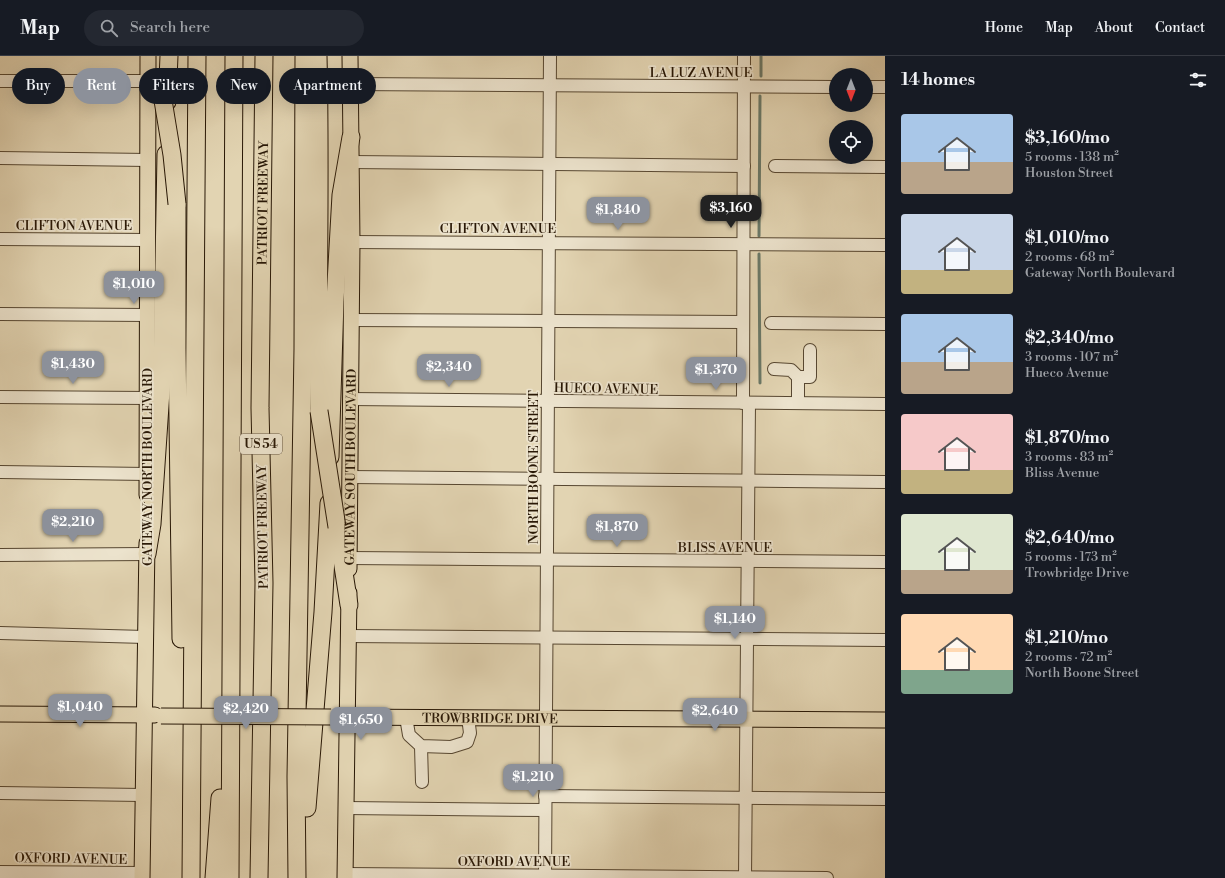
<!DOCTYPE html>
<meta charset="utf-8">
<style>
body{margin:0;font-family:"Libre Bodoni",serif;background:#242831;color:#f1f3f6;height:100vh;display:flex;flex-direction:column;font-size:15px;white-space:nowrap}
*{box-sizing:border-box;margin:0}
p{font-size:13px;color:#9ea1a6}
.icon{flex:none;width:22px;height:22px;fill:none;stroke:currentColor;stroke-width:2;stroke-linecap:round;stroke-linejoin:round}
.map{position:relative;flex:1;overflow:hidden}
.sheet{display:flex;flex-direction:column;background:#171b24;width:340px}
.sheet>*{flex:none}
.guide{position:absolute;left:12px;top:12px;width:380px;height:36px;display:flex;gap:8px}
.needle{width:26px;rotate:180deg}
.buttons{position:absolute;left:829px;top:12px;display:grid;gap:8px}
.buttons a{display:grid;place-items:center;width:44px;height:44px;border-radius:50%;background:#171b24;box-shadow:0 4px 16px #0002;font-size:20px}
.price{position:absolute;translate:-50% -34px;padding:0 9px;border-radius:8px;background:#8c9099;color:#fff;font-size:13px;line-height:26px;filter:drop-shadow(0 1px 2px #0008)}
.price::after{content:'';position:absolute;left:50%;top:24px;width:12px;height:9px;margin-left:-6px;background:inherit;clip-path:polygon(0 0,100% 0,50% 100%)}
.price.active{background:#222;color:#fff}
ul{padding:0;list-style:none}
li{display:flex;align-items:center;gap:12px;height:100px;padding:0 16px}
li span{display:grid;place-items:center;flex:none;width:112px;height:80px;border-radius:4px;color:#555}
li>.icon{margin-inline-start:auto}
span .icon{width:48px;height:48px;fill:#fffc;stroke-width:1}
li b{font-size:17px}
h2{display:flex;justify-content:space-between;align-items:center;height:48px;padding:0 16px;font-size:17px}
.pill{padding:0 14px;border-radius:18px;background:#171b24;box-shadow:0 4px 16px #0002;font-size:14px;line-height:36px}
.pill.active{background:#8c9099;color:#fff}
header{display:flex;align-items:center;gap:24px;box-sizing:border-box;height:56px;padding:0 20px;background:#171b24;border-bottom:1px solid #363941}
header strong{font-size:19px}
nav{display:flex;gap:22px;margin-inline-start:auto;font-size:14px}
.search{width:280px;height:36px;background:#242831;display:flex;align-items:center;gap:10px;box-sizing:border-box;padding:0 14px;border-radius:22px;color:#9ea1a6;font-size:15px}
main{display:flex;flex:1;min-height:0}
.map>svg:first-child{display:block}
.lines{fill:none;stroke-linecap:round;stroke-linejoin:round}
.stream{stroke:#6a7867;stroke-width:3}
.minor-casing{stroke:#574731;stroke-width:14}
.major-casing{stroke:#291806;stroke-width:17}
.highway-casing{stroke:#291806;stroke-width:19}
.minor{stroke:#ece3cd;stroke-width:12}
.major{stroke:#e2d4b2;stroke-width:15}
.highway{stroke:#e2d4b2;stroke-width:17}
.major-bridge-casing{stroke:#291806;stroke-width:17;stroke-linecap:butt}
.highway-bridge-casing{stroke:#291806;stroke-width:19;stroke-linecap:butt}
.major-bridge{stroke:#e2d4b2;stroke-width:15}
.highway-bridge{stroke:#e2d4b2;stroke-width:17}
.labels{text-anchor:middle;stroke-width:3.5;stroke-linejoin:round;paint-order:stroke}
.shield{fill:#ece3cd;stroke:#645542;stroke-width:1}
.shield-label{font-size:12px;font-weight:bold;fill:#291806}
.street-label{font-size:13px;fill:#291806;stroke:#ece3cd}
</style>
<header>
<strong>Map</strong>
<div class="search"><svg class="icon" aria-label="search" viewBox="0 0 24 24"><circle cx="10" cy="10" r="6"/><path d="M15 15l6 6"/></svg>Search here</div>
<nav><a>Home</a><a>Map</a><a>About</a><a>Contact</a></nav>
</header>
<main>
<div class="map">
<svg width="885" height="822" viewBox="0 0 885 822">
<rect width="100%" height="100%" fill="#e2d4b2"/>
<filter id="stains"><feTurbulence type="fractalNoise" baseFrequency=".005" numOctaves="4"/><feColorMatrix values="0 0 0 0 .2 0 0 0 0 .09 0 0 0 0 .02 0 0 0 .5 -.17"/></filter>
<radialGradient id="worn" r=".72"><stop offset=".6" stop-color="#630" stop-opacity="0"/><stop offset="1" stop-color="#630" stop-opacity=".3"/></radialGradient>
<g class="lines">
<g class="stream">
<polyline points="761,20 761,0"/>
<polyline points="759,180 760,40"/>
<polyline points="759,198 760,327"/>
</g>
<g class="minor-casing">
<g id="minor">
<polyline points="0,25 149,25"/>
<polyline points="350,28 836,31"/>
<polyline points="866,31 885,31"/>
<polyline points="0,102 148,104"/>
<polyline points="351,106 744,110"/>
<polyline points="775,110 885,111"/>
<polyline points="0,183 148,184"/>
<polyline points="352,186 885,189"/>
<polyline points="0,258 148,259"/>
<polyline points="351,264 743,266"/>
<polyline points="771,267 885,268"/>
<polyline points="774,313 791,314 798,321"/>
<polyline points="0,341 147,342"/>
<polyline points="350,343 885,348"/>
<polyline points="743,347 744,0"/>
<polyline points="798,347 798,321 810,321 810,294"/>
<polyline points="0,416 147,418"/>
<polyline points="350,421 885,426"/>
<polyline points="0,499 147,498"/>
<polyline points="349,502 885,506"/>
<polyline points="0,577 145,581"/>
<polyline points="348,580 885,584"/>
<polyline points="406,661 409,679 421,690 451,691 467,686 470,677 468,661"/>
<polyline points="421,690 422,726"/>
<polyline points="0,737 142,739"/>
<polyline points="545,740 885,743"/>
<polyline points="346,752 545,754"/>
<polyline points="0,816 142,817"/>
<polyline points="345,818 827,822"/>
<polyline points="545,822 550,0"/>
<polyline points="745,822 749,347"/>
</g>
</g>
<g class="major-casing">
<g id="major">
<polyline points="147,439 148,0"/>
<path id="s1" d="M349,513L352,186L350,0"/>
<polyline points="0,658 155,659"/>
<path id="s2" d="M338,661L885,664"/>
<polyline points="142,822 147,487"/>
<polyline points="345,822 349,537"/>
</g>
</g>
<g class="highway-casing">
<g id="highway">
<path d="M318,0C321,118 317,237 319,355"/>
<polyline points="167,46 169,0"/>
<polyline points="177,148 177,292 181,583"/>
<polyline points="330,401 335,245 341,139 351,81"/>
<polyline points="337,471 349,549"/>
<polyline points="147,498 152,468 162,320 166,98"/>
<polyline points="307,752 323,556 329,447"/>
<polyline points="191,822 197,0"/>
<polyline points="214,822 220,742"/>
<polyline points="230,822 234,0"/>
<path id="s3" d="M259,822L264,527L260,352L264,0"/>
<polyline points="297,822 296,721 303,293 304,0"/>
</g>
</g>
<use href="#minor" class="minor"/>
<use href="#major" class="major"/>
<use href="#highway" class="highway"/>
<g class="major-bridge-casing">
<polyline id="major-bridge" points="161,660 331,661"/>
</g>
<g class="highway-bridge-casing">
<g id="highway-bridge">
<polyline points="160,26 172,99 177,148"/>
<polyline points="319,355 337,471"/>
</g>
</g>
<use href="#major-bridge" class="major-bridge"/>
<use href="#highway-bridge" class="highway-bridge"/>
</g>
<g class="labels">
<rect class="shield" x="240" y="378" width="42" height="20" rx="3"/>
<g class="shield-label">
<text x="261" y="392">US 54</text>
</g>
<g class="street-label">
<text x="701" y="21">LA LUZ AVENUE</text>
<text dy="5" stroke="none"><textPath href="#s3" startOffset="675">PATRIOT FREEWAY</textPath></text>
<text x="74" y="174">CLIFTON AVENUE</text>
<text x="498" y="177">CLIFTON AVENUE</text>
<text transform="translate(606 332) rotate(1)" y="5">HUECO AVENUE</text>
<text transform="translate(147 411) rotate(-90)" y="5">GATEWAY NORTH BOULEVARD</text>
<text dy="5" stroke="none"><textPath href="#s1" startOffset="102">GATEWAY SOUTH BOULEVARD</textPath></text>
<text transform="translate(533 411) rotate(-90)" y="5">NORTH BOONE STREET</text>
<text transform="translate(262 471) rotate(-91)" y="5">PATRIOT FREEWAY</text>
<text x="725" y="496">BLISS AVENUE</text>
<text dy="5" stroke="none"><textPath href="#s2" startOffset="152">TROWBRIDGE DRIVE</textPath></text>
<text transform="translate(71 802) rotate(1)" y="5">OXFORD AVENUE</text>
<text x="514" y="810">OXFORD AVENUE</text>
</g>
</g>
<rect width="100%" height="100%" filter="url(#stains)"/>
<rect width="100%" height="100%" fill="url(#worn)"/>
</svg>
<div class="buttons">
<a><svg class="needle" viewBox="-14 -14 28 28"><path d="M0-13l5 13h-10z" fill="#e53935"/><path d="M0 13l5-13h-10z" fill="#9ea1a6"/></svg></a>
<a><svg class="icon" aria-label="locate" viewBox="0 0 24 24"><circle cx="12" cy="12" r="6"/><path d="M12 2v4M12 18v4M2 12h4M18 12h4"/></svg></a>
</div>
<b class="price active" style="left:731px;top:173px">$3,160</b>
<b class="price" style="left:618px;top:175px">$1,840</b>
<b class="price" style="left:134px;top:249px">$1,010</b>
<b class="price" style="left:73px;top:329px">$1,430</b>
<b class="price" style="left:449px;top:332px">$2,340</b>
<b class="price" style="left:716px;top:335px">$1,370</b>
<b class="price" style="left:73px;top:487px">$2,210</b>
<b class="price" style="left:617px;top:492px">$1,870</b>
<b class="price" style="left:735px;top:584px">$1,140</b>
<b class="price" style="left:80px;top:672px">$1,040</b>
<b class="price" style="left:246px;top:674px">$2,420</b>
<b class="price" style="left:715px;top:676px">$2,640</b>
<b class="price" style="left:361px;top:685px">$1,650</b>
<b class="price" style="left:533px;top:742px">$1,210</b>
<div class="guide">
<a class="pill">Buy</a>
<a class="pill active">Rent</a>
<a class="pill">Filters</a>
<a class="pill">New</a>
<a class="pill">Apartment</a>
</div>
</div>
<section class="sheet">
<h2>14 homes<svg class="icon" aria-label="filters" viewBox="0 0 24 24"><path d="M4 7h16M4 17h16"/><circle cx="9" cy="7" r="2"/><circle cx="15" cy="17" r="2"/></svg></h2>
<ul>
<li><span style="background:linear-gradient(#a9c7e8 60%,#b9a48a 0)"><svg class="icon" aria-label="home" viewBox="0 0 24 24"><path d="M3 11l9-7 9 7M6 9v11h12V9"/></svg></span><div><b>$3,160/mo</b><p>5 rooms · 138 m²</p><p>Houston Street</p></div></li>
<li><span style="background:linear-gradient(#c9d6e8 70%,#c2b280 0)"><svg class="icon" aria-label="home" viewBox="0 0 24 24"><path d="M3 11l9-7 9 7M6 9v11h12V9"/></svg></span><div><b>$1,010/mo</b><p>2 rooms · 68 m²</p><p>Gateway North Boulevard</p></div></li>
<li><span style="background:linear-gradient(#a9c7e8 60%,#b9a48a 0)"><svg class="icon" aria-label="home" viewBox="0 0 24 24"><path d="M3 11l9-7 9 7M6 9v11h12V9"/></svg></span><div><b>$2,340/mo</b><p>3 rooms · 107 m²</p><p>Hueco Avenue</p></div></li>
<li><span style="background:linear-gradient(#f6c9c9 70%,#c2b280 0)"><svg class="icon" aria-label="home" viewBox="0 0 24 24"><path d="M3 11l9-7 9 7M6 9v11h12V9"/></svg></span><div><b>$1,870/mo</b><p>3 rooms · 83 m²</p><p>Bliss Avenue</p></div></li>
<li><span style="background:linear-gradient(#dfe7d0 70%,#b9a48a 0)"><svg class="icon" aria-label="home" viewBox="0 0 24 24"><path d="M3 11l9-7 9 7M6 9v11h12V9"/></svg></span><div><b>$2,640/mo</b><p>5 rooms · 173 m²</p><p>Trowbridge Drive</p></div></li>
<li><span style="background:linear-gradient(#ffd9b3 70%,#7fa58c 0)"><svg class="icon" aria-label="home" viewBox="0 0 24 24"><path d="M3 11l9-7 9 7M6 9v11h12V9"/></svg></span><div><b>$1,210/mo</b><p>2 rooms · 72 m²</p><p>North Boone Street</p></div></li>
</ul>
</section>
</main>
